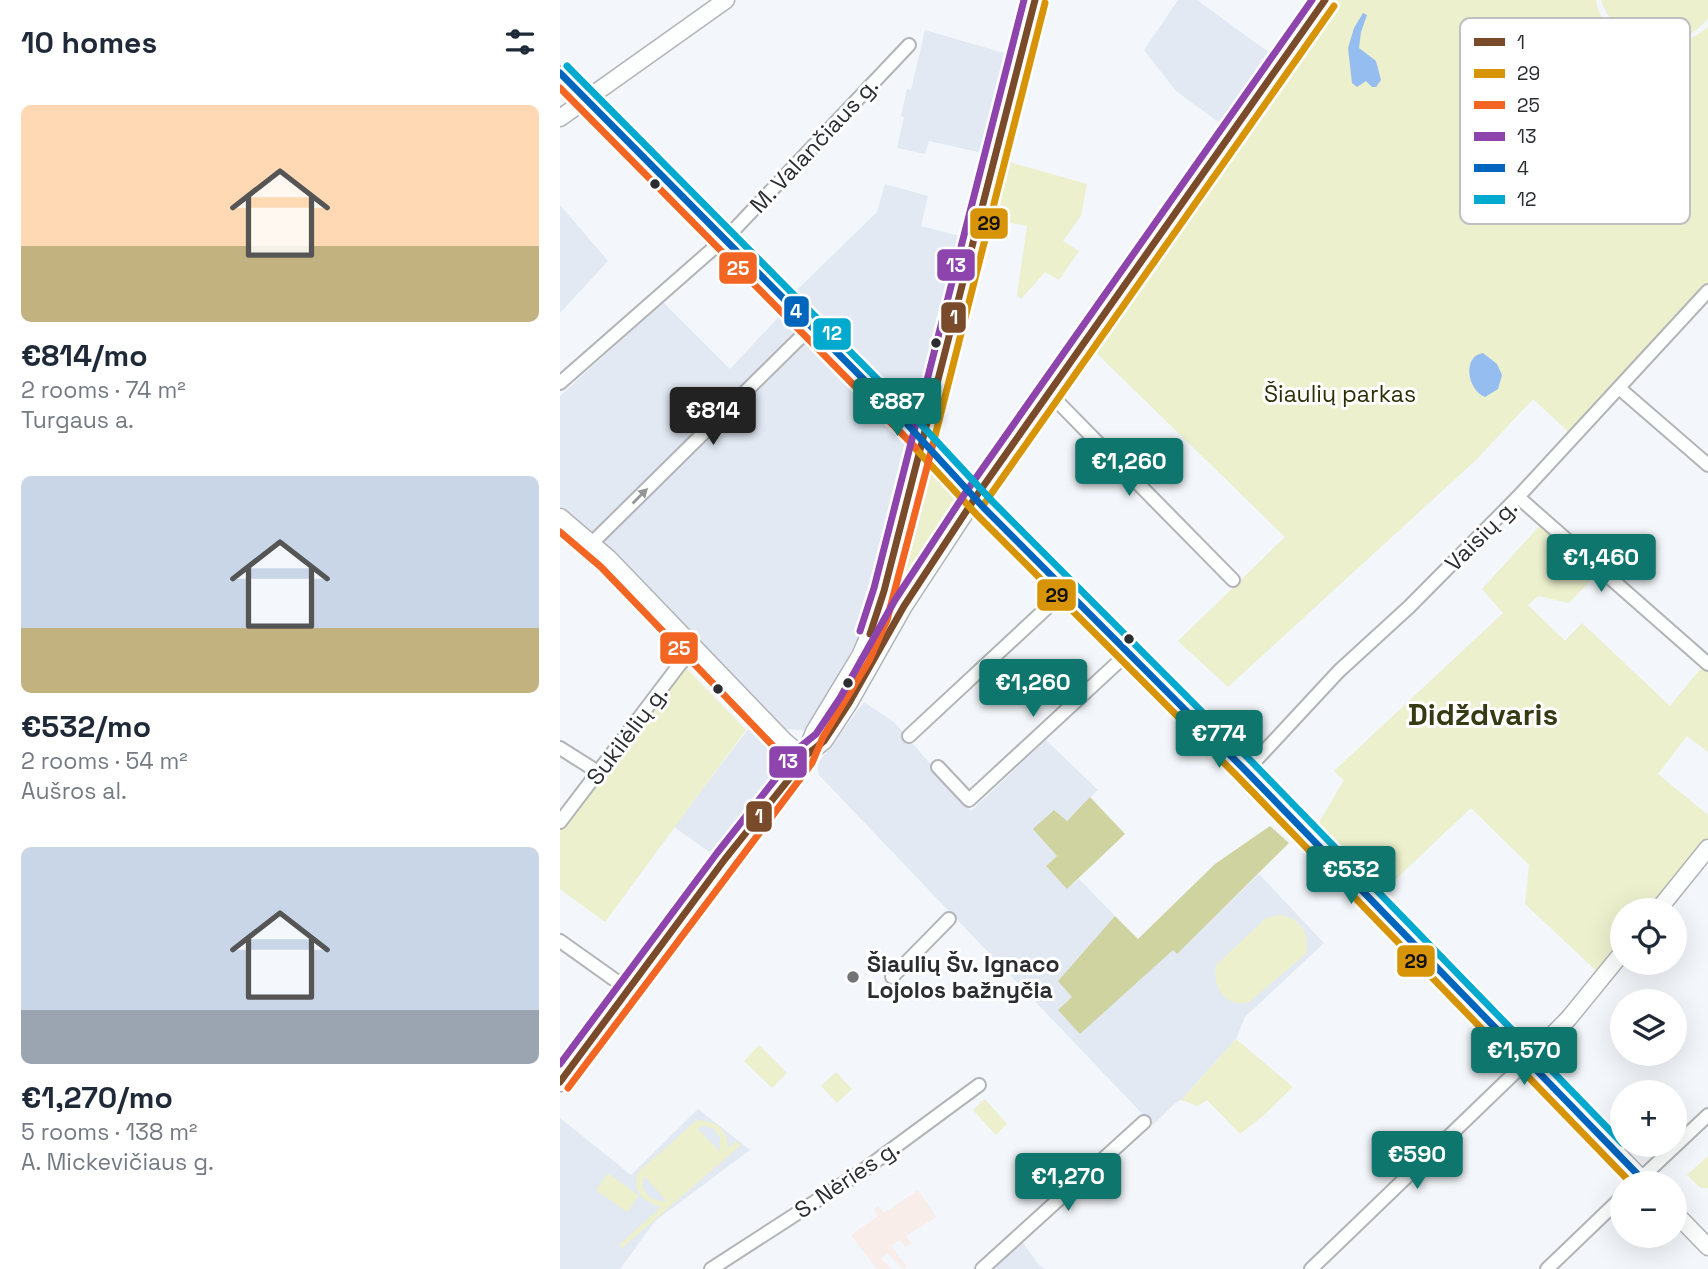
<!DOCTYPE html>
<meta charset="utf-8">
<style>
body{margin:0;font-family:"Space Grotesk",sans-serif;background:#f6f6f7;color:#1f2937;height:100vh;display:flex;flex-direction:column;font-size:26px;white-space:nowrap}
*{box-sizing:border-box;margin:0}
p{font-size:23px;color:#747a83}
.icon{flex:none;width:38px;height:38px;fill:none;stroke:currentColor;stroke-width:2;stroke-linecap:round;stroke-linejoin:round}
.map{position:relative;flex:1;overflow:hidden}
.details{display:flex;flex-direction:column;background:#fff;width:560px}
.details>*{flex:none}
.controls{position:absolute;left:1050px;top:898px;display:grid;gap:14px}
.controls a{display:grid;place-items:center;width:77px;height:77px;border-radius:50%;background:#fff;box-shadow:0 7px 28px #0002;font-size:35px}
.price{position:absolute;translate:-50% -60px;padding:0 16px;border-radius:7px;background:#0f766e;color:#fff;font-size:23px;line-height:46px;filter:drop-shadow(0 2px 4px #0008)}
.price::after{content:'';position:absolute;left:50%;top:42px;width:21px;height:16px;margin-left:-10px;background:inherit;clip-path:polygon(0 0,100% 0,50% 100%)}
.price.current{background:#222;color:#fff}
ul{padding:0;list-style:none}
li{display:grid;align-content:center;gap:14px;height:371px;padding:0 21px}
li span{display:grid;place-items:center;height:217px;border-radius:10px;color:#555}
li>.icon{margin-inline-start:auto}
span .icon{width:126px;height:126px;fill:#fffc;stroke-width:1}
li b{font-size:30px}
h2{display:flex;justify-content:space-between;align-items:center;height:84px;padding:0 21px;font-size:30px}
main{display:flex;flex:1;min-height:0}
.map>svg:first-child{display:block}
.built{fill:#e2e9f3}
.industrial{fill:#f8ede8}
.green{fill:#ecf0cd;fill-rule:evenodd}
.forest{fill:#cfd3a0}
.water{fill:#95bdf0}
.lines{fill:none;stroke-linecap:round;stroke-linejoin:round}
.minor-casing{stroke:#b2b4b7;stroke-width:16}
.major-casing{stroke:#b2b4b7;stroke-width:19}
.highway-casing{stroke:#b2b4b7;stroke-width:21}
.minor{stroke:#fdfefe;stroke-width:12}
.major{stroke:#fdfefe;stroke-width:16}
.highway{stroke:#fdfefe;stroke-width:18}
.bus-1-casing{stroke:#fff;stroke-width:12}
.bus-2-casing{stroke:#fff;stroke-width:12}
.bus-3-casing{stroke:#fff;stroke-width:12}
.bus-4-casing{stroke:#fff;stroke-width:12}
.bus-5-casing{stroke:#fff;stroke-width:12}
.bus-6-casing{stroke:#fff;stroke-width:12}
.bus-1{stroke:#7a4b2a;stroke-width:7}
.bus-2{stroke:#d89407;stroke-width:7}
.bus-3{stroke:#f26522;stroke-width:7}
.bus-4{stroke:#8e44ad;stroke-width:7}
.bus-5{stroke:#0065bd;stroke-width:7}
.bus-6{stroke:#00a9ce;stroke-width:7}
.oneway{fill:#949697}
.bus-dot{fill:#2b2d30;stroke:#fff;stroke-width:2.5}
.poi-dot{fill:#717377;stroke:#fff;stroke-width:2.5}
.labels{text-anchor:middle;stroke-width:6;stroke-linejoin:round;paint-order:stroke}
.street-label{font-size:23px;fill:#2b2d30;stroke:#fff}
.park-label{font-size:23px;fill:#2c2e04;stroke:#fff}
.poi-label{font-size:23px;font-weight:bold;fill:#2b2d30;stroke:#fff;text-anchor:start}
.district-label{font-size:30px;font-weight:bold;fill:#363b13;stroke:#fff}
.key{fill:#fff;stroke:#bfc0c1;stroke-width:2}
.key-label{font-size:19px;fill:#2b2d30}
.line-badge{stroke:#fff;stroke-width:2.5}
.badge-label{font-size:19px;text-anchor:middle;font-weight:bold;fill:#fff}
.pale-badge-label{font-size:19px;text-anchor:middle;font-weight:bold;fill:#111}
</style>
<main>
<section class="details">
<h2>10 homes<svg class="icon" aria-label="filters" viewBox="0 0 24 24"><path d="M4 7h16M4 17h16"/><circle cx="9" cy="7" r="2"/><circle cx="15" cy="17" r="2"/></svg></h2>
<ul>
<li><span style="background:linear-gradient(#ffd9b3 65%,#c2b280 0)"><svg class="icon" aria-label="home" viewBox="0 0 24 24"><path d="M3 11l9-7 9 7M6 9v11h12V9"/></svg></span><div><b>€814/mo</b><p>2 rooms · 74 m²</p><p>Turgaus a.</p></div></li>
<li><span style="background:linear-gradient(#c9d6e8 70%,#c2b280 0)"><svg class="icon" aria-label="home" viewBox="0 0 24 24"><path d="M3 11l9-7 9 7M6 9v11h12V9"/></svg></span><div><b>€532/mo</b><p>2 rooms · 54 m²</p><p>Aušros al.</p></div></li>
<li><span style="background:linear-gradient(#c9d6e8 75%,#9aa5b1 0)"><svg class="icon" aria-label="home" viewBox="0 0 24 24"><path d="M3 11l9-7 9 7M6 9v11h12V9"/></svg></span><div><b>€1,270/mo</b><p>5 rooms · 138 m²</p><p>A. Mickevičiaus g.</p></div></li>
</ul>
</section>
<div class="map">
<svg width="1148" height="1269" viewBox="0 0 1148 1269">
<rect width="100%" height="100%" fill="#f3f6fa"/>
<g class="built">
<polygon points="618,0 637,0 722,62 672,132 616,91 584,50"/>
<polygon points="365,30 461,58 436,156 369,141 365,154 337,148 344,117 341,116 347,89 351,90"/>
<polygon points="325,184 368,196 361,226 408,238 365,402 357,407 339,406 231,296 317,212"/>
<polygon points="0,205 48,261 0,313"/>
<polygon points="103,302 170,369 224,311 349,438 352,444 352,455 310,616 251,726 244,730 226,729 69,569 0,508 0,396"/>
<polygon points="304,702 334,722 411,811 486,740 538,790 506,821 497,856 486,866 507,889 519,879 555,916 498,981 613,950 617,953 699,874 764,943 685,1017 676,1039 621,1100 615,1103 593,1125 259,775 257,764"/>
<polygon points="192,724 222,756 223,768 158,858 114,827"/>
<polygon points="138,1109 190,1150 95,1221 60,1269 0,1269 0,1118 71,1175"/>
<polygon points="458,1236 479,1265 486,1269 422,1269"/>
</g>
<polygon class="industrial" points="358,1190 376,1217 346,1236 351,1244 345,1247 340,1240 331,1246 347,1267 343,1269 327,1253 321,1258 331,1269 317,1269 291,1235 318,1216 314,1209 318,1206 324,1213"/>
<g class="green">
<path d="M775,0H1036C1038,28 1077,51 1103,49C1121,47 1134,37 1148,27V291L1013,436L973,399L916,460L668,687L618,641L725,537L525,342L664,156Z"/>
<path d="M1041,0H1148V19C1136,31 1122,42 1105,44C1077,48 1049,26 1041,0Z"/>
<polygon points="442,160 527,184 521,216 503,241 519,251 499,280 485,272 461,299 457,295 467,226 428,218"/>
<polygon points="371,469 401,500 402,508 330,616 326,621 323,621 363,471"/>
<polygon points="984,521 1040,571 1009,603 978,596 968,605 1005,641 1022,623 1110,706 1146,662 1148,664 1148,752 1127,736 1098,774 1148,815 1148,848 1098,910 1062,910 1062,953 1043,977 965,904 969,865 911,808 817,897 754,831 784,780 774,771 943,613 922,589"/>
<polygon points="125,667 186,730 45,922 0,889 0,831"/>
<path d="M719,915C740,917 751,934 746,954L689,1002C665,1009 652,986 656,965L706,918Z"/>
<polygon points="676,1039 733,1087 704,1115 680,1134 647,1100 638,1106 621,1100"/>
<polygon points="199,1045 227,1073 212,1088 184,1061"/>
<polygon points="276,1072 292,1089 277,1103 261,1086"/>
<polygon points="425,1099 447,1124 436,1135 413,1110"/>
<path d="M137,1120C156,1121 167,1128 168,1148L176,1141L181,1145L62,1248L59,1245L101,1207C83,1202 70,1190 79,1171ZM145,1126L153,1128L160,1137V1152L137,1128ZM84,1176L106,1200V1201C91,1202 78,1191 84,1176Z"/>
<polygon points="1148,1156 1148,1188 1141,1188 1127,1175"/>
<polygon points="48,1173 79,1196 67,1212 36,1190"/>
</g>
<g class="forest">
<polygon points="530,797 565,834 507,889 486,866 497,856 473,829 494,810 507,821"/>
<polygon points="710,826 729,843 617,954 613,950 520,1034 498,1010 512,997 498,981 555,916 578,939 655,864"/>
</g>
<g class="water">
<polygon points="803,13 807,15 801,32 799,48 816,61 821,80 816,87 812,87 806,81 797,87 792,83 788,48 794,28"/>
<path d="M923,353L937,364L942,375L938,389L925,397C907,390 902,356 923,353Z"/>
</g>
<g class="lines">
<g class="minor-casing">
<g id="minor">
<polyline points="0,73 363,441"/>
<polyline points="0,383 172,232 349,45"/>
<polyline points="1059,388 1148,465"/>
<polyline points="489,393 673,580"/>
<polyline points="958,497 1148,664"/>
<polyline points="31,544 252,326"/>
<polyline points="349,736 506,590"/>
<polyline points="0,748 38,772"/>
<polyline points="378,767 409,800 568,653"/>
<polyline points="686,771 779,671 849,607 958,497 1148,291"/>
<polyline points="0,822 120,664 135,649"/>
<polyline points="0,941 69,990"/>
<polyline points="332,977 389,919"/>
<polyline points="1077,1182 1148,1115"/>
<polyline points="151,1269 301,1172 419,1085"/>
<polyline points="422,1269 584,1122"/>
<polyline points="751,1269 967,1061"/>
<polyline points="987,1269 1062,1197"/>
</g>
</g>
<g class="major-casing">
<g id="major">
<polyline points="0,118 166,0"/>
<path d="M336,412C353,414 362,411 373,399"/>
<polyline points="363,441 424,508 686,771 1086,1183"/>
<polyline points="244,757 254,732 300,656 317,617 475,0"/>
<polyline points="243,758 264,741 289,703 344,606 415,498 765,0"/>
<polyline points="1098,910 1148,848"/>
<polyline points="967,1061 1009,1018 1062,953"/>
<polyline points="1115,1213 1148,1247"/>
</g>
</g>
<g class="highway-casing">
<polyline id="highway" points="0,518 48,559 224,742 243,758 233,774 165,859 0,1082"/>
</g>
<use href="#minor" class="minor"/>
<use href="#major" class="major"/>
<use href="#highway" class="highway"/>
<g class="bus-1-casing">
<g id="bus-1">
<polyline points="310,634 324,591 475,0"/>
<polyline points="0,1082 165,859 233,774 243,758 264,741 289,703 344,606 415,498 765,0"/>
</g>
</g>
<g class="bus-2-casing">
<g id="bus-2">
<polyline points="373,444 485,3"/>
<polyline points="355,448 417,515 679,778 1071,1183"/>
<polyline points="424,504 774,6"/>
</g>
</g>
<g class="bus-3-casing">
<g id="bus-3">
<polyline points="0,88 356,448"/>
<polyline points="0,532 41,567 216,749 236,766"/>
<polyline points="8,1088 252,763 263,737 309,661 327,620 373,444"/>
</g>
</g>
<g class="bus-4-casing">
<g id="bus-4">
<polyline points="300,631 314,588 464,0"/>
<polyline points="0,1064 157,853 224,768 235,751 256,734 280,698 335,600 406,492 752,0"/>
</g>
</g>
<g class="bus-5-casing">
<polyline id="bus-5" points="0,73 336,412 424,508 686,771 1086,1183"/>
</g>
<g class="bus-6-casing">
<polyline id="bus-6" points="7,66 343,405 432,501 694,764 1062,1143"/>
</g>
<use href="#bus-1" class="bus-1"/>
<use href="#bus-2" class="bus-2"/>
<use href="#bus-3" class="bus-3"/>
<use href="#bus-4" class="bus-4"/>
<use href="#bus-5" class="bus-5"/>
<use href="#bus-6" class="bus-6"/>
</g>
<defs><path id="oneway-solid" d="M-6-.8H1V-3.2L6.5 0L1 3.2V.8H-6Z" transform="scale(1.75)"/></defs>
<use class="oneway" href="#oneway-solid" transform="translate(80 496) rotate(-45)"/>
<g class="bus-dot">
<circle cx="95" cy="184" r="6"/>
<circle cx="376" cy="343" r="6"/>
<circle cx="569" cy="639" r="6"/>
<circle cx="288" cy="683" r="6"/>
<circle cx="158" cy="689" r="6"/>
</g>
<circle class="poi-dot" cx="293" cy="977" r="7"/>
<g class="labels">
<g class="street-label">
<text transform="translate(254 145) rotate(-47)" y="8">M. Valančiaus g.</text>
<text transform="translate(921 535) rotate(-45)" y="8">Vaisių g.</text>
<text transform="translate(67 735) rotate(-53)" y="8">Sukilėlių g.</text>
<text transform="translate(287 1179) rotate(-34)" y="8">S. Nėries g.</text>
</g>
<g class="park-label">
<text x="780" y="402">Šiaulių parkas</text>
</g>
<g class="poi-label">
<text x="307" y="972">Šiaulių Šv. Ignaco<tspan x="307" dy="26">Lojolos bažnyčia</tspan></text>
</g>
<g class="district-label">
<text x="923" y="725">Didždvaris</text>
</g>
</g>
<rect x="900" y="18" width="230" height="206" rx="10" class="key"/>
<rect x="914" y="38" width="31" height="8" fill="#7a4b2a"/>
<rect x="914" y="69" width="31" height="9" fill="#d89407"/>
<rect x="914" y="101" width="31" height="8" fill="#f26522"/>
<rect x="914" y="132" width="31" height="9" fill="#8e44ad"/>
<rect x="914" y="164" width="31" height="8" fill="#0065bd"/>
<rect x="914" y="195" width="31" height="9" fill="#00a9ce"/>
<g class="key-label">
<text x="957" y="49">1</text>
<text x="957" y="80">29</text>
<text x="957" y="112">25</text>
<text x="957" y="143">13</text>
<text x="957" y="175">4</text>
<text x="957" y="206">12</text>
</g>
<g class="line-badge">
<rect x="409" y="207" width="40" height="33" rx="7" fill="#d89407"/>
<rect x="376" y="248" width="40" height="34" rx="7" fill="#8e44ad"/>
<rect x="158" y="251" width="40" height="34" rx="7" fill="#f26522"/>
<rect x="223" y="295" width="27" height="33" rx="7" fill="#0065bd"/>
<rect x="380" y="301" width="27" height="33" rx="7" fill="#7a4b2a"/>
<rect x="252" y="317" width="40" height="34" rx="7" fill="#00a9ce"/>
<rect x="476" y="578" width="41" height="34" rx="7" fill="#d89407"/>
<rect x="99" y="631" width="40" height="34" rx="7" fill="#f26522"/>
<rect x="208" y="745" width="40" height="34" rx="7" fill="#8e44ad"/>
<rect x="185" y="800" width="28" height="33" rx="7" fill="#7a4b2a"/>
<rect x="836" y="944" width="40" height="34" rx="7" fill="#d89407"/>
</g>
<g class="badge-label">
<text x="396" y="272">13</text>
<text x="178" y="275">25</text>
<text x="236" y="318">4</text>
<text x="394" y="324">1</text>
<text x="272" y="340">12</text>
<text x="119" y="655">25</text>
<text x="228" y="768">13</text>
<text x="199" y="823">1</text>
</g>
<g class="pale-badge-label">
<text x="429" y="230">29</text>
<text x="497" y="602">29</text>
<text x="856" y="968">29</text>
</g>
</svg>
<div class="controls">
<a><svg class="icon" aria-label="locate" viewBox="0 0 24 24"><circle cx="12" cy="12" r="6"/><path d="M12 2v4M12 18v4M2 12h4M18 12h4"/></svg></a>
<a><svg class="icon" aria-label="layers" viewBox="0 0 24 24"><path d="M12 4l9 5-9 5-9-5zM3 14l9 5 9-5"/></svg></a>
<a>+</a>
<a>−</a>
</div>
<b class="price" style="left:337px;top:438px">€887</b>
<b class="price current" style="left:153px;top:447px">€814</b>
<b class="price" style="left:569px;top:498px">€1,260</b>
<b class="price" style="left:1041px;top:594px">€1,460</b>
<b class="price" style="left:473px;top:719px">€1,260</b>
<b class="price" style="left:659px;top:770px">€774</b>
<b class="price" style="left:791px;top:906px">€532</b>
<b class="price" style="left:964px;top:1087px">€1,570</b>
<b class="price" style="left:857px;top:1191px">€590</b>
<b class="price" style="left:508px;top:1213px">€1,270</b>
</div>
</main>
